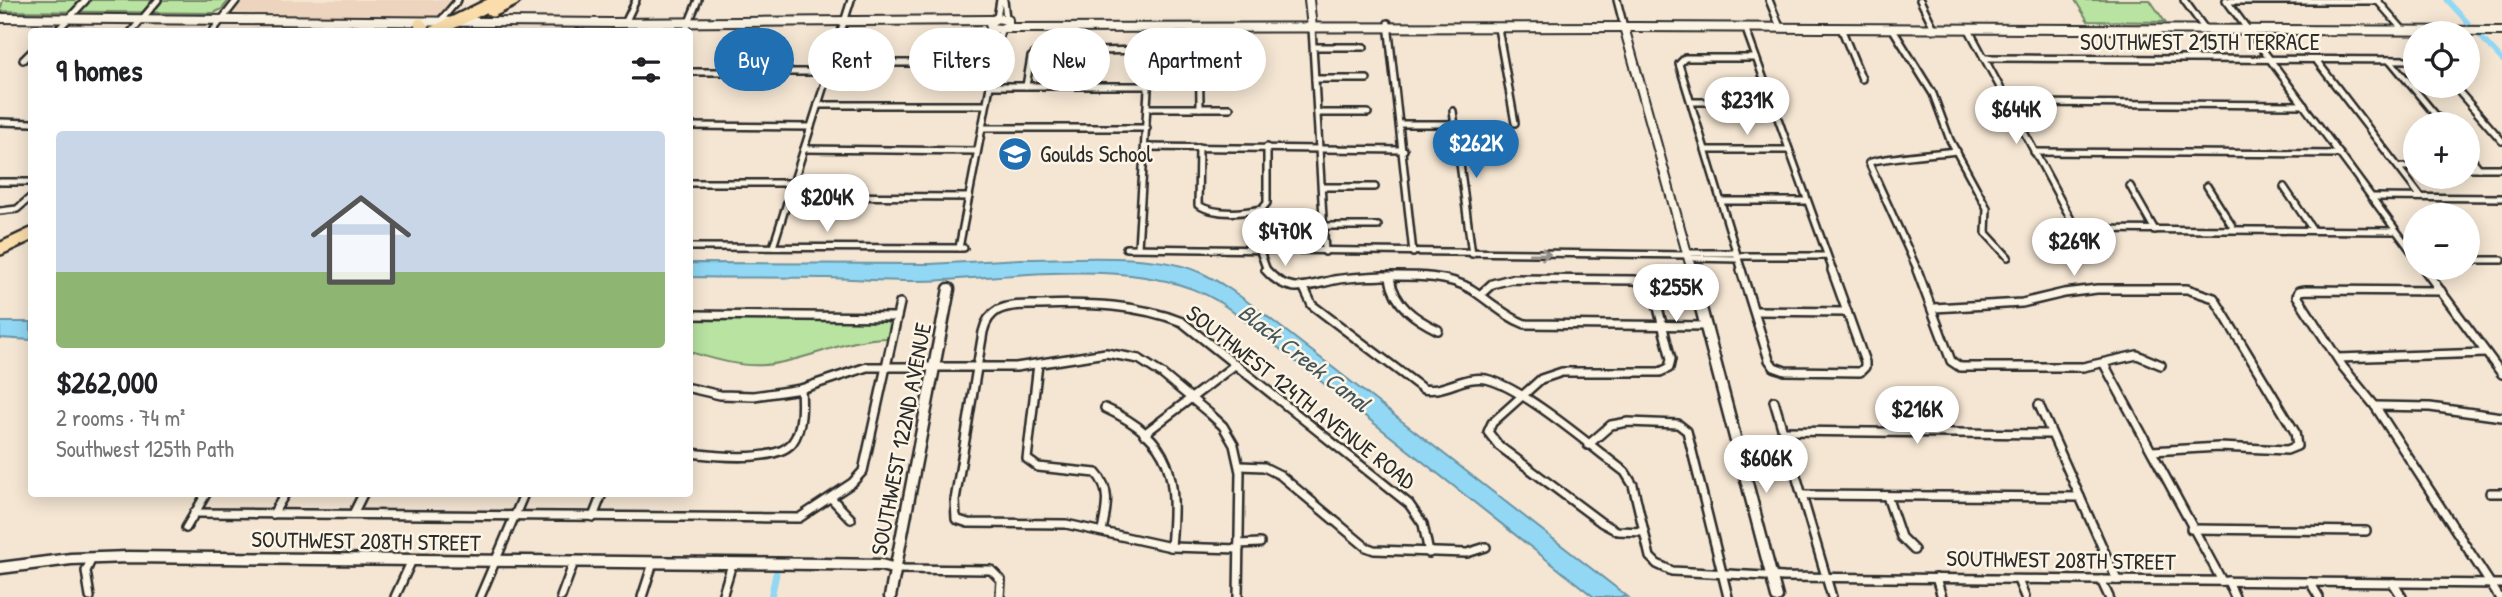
<!DOCTYPE html>
<meta charset="utf-8">
<style>
body{margin:0;font-family:"Patrick Hand",sans-serif;background:#f6f6f6;color:#202124;height:100vh;display:flex;flex-direction:column;font-size:26px;white-space:nowrap}
*{box-sizing:border-box;margin:0}
p{font-size:23px;color:#757577}
.icon{flex:none;width:38px;height:38px;fill:none;stroke:currentColor;stroke-width:2;stroke-linecap:round;stroke-linejoin:round}
.map{position:relative;flex:1;overflow:hidden}
.sheet{position:absolute;left:28px;top:28px;width:665px;height:469px;display:flex;flex-direction:column;background:#fff;border-radius:7px;box-shadow:0 4px 18px #0003}
.sheet>*{flex:none}
.hud{position:absolute;left:714px;top:28px;width:665px;height:63px;display:flex;gap:14px}
.controls{position:absolute;left:2403px;top:21px;display:grid;gap:14px}
.controls a{display:grid;place-items:center;width:77px;height:77px;border-radius:50%;background:#fff;box-shadow:0 4px 18px #0003;font-size:35px}
.price{position:absolute;translate:-50% -60px;padding:0 16px;border-radius:24px;background:#fff;color:#222;font-size:23px;line-height:46px;filter:drop-shadow(0 2px 4px #0008)}
.price::after{content:'';position:absolute;left:50%;top:42px;width:21px;height:16px;margin-left:-10px;background:inherit;clip-path:polygon(0 0,100% 0,50% 100%)}
.price.selected{background:#1f6fb2;color:#fff}
ul{padding:0;list-style:none}
li{display:grid;align-content:center;gap:14px;height:371px;padding:0 28px}
li+li{border-top:2px solid #e0e0e0}
li span{display:grid;place-items:center;height:217px;border-radius:7px;color:#555}
li>.icon{margin-inline-start:auto}
span .icon{width:126px;height:126px;fill:#fffc;stroke-width:1}
li b{font-size:30px}
h2{display:flex;justify-content:space-between;align-items:center;height:84px;padding:0 28px;font-size:30px}
.tag{padding:0 24px;border-radius:32px;background:#fff;box-shadow:0 4px 18px #0003;font-size:24px;line-height:63px}
.tag.selected{background:#1f6fb2;color:#fff}
.map>svg:first-child{display:block}
.built{fill:#edd4be}
.green{fill:#b8e3a1;stroke:#728766;stroke-width:2}
.water{fill:#92d8f4;stroke:#6993a4;stroke-width:2}
.lines{fill:none;stroke-linecap:round;stroke-linejoin:round}
.canal-far1{stroke:#92d8f4;stroke-width:5}
.canal{stroke:#92d8f4;stroke-width:7}
.street-far1-casing{stroke:#2b2b2b;stroke-width:10}
.street-casing{stroke:#2b2b2b;stroke-width:12}
.secondary-far1-casing{stroke:#2b2b2b;stroke-width:12}
.secondary-casing{stroke:#2b2b2b;stroke-width:15}
.highway-casing{stroke:#2b2b2b;stroke-width:16}
.street-far1{stroke:#fcf5e5;stroke-width:5}
.street{stroke:#fcf5e5;stroke-width:7}
.secondary-far1{stroke:#fcf5e5;stroke-width:8}
.secondary{stroke:#fcf5e5;stroke-width:10}
.highway{stroke:#faddab;stroke-width:11}
.oneway{stroke:#949088}
.labels{text-anchor:middle;stroke-width:5;stroke-linejoin:round;paint-order:stroke}
.street-label{font-size:23px;fill:#2b2b2b;stroke:#fcf5e5}
.poi-label{font-size:23px;fill:#2b2b2b;stroke:#fcf5e5;text-anchor:start}
.water-label{font-size:24px;font-style:italic;fill:#45565d;stroke:#fcf5e5}
</style>
<div class="map">
<svg width="2502" height="597" viewBox="0 0 2502 597">
<rect width="100%" height="100%" fill="#f5e6d3"/>
<filter id="ink" filterUnits="userSpaceOnUse"><feTurbulence type="fractalNoise" baseFrequency=".0143" numOctaves="2"/><feDisplacementMap in="SourceGraphic" scale="14" xChannelSelector="R" yChannelSelector="G"/><feConvolveMatrix kernelMatrix="1 2 1 2 8 2 1 2 1" color-interpolation-filters="sRGB"/></filter>
<g filter="url(#ink)">
<polygon class="built" points="241,0 453,0 445,12 438,16 229,15"/>
<g class="green">
<polygon points="3,0 229,0 222,9 214,13 0,11"/>
<polygon points="2075,0 2150,0 2165,22 2088,21"/>
<path d="M690,318L883,319L891,326L889,338C845,338 808,361 765,365C739,367 714,359 690,352Z"/>
</g>
<g class="water">
<path d="M1021,259C1073,259 1150,252 1197,271C1225,283 1249,303 1273,321L1628,597H1594L1228,308C1159,256 1027,275 944,280C906,283 866,279 827,278C781,277 735,278 690,277V263L930,264Z"/>
<polygon points="0,322 31,322 31,340 0,338"/>
</g>
<g class="lines">
<g class="canal-far1">
<polyline points="2447,0 2470,25"/>
<polyline points="2480,36 2502,60"/>
</g>
<polyline class="canal" points="771,597 776,574"/>
<g class="street-far1-casing">
<g id="street-far1">
<polyline points="1004,0 1006,18"/>
<polyline points="1617,0 1624,27"/>
<polyline points="1769,0 1780,27"/>
<polyline points="1920,0 1934,28"/>
<polyline points="2184,0 2205,29"/>
<polyline points="2226,0 2415,256"/>
<polyline points="2377,0 2403,30"/>
<polyline points="2227,1 2378,1"/>
<polyline points="997,18 1000,0"/>
<polyline points="441,20 458,0"/>
<polyline points="626,21 636,0"/>
<polyline points="1388,23 1413,253"/>
<polyline points="1745,27 1833,271"/>
<polyline points="1312,28 1325,252"/>
<polyline points="1498,28 1515,123"/>
<polyline points="1841,28 1862,79"/>
<polyline points="1892,28 1933,94 1950,140 1987,208 1986,233 2008,257"/>
<polyline points="1968,28 2088,251"/>
<polyline points="993,29 996,54"/>
<polyline points="56,32 86,0"/>
<polyline points="131,32 158,0"/>
<polyline points="212,32 237,0"/>
<polyline points="685,32 698,0"/>
<polyline points="1314,47 1364,47"/>
<polyline points="1984,58 2415,60"/>
<polyline points="23,60 32,51"/>
<polyline points="2316,60 2421,197"/>
<polyline points="2390,60 2443,124"/>
<polyline points="832,63 994,63"/>
<polyline points="690,72 829,72"/>
<polyline points="1315,79 1367,79"/>
<polyline points="989,86 1148,86"/>
<polyline points="1026,86 1031,57 1037,52 1150,50"/>
<polyline points="2454,86 2502,141"/>
<polyline points="1691,102 1772,102"/>
<polyline points="2008,103 2304,105"/>
<polyline points="818,105 986,105"/>
<polyline points="1149,108 1200,108 1199,27"/>
<polyline points="1200,108 1230,108"/>
<polyline points="1453,111 1472,254"/>
<polyline points="1317,113 1368,113"/>
<polyline points="0,122 32,123"/>
<polyline points="1400,124 1455,124"/>
<polyline points="690,126 811,127"/>
<polyline points="982,128 1147,128"/>
<polyline points="1145,147 1404,150"/>
<path d="M1199,147L1198,205C1217,216 1242,213 1262,209L1267,203V147"/>
<polyline points="804,149 977,151"/>
<polyline points="1706,150 1789,150"/>
<polyline points="2034,152 2340,154"/>
<polyline points="2468,154 2479,168"/>
<polyline points="2399,167 2415,167"/>
<polyline points="2468,168 2502,168"/>
<polyline points="0,182 32,182"/>
<polyline points="690,183 793,183"/>
<polyline points="2130,186 2155,230"/>
<polyline points="2207,186 2234,229"/>
<polyline points="1322,187 1375,187"/>
<polyline points="2284,187 2313,230"/>
<polyline points="789,196 969,197"/>
<polyline points="2371,197 2502,198"/>
<polyline points="1721,201 1807,201"/>
<polyline points="0,211 17,209 32,196"/>
<polyline points="1324,226 1378,226"/>
<polyline points="2076,229 2396,231"/>
<polyline points="690,247 964,248"/>
<polyline points="773,247 851,0"/>
<polyline points="1138,247 1152,27"/>
<polyline points="959,248 1001,29"/>
<polyline points="1126,248 1688,255"/>
<polyline points="1260,251 1267,271"/>
<polyline points="1687,253 1736,253"/>
<polyline points="1737,256 1826,256"/>
<polyline points="1689,258 1738,259"/>
<polyline points="2468,260 2502,260"/>
<polyline points="2424,268 2426,271"/>
<polyline points="1742,271 1679,64 1685,58 1755,58"/>
<path d="M1918,271L1869,163C1876,158 1942,153 1957,151"/>
</g>
</g>
<g class="street-casing">
<g id="street">
<path d="M1266,270C1289,296 1306,286 1334,280C1350,277 1366,277 1382,276C1411,276 1446,274 1471,289C1490,301 1504,316 1525,324L1707,326"/>
<polyline points="1741,270 1769,360 1774,367 1785,371 1860,372 1865,367 1865,362 1832,270"/>
<polyline points="1917,270 1951,361 1960,367 2083,367 2137,355 2161,365"/>
<polyline points="2425,270 2502,374"/>
<path d="M1390,278C1394,305 1415,319 1438,330"/>
<path d="M1304,288L1312,305L1423,389C1445,393 1464,375 1486,379C1523,387 1593,448 1625,472L1633,485L1650,557L1657,564L1672,571L1784,577L2502,584"/>
<polyline points="2441,291 2306,290 2299,291 2297,296 2343,367 2375,406 2499,597"/>
<polyline points="1481,294 1492,284 1511,279 1635,280 1653,288 1671,359 1669,368 1660,372 1562,372 1541,379 1492,423 1488,432 1499,446 1602,523 1617,531 1644,532"/>
<polyline points="1934,308 2022,303 2064,293 2097,289 2187,289 2214,298 2295,432 2297,446 2287,450 2219,447 2152,451"/>
<polyline points="1755,311 1847,312"/>
<polyline points="690,315 897,317"/>
<polyline points="2338,358 2486,353"/>
<path d="M1038,364L1027,459L1038,467L1096,473C1112,490 1106,510 1102,531"/>
<polyline points="2104,364 2222,581"/>
<polyline points="690,388 720,395 754,396 801,389 867,367 1016,367 1106,353 1139,359 1162,374 1210,414 1223,426 1234,445 1240,472 1238,597"/>
<polyline points="1774,401 1832,597"/>
<polyline points="2039,405 2117,580"/>
<polyline points="2375,406 2430,407 2502,417"/>
<path d="M1105,408C1175,440 1177,478 1171,547"/>
<polyline points="1783,431 2051,434"/>
<polyline points="1144,434 1236,364"/>
<polyline points="1588,445 1611,425 1628,422 1678,424 1687,431 1728,597"/>
<path d="M690,453C714,456 775,463 792,443C803,429 802,405 801,389"/>
<polyline points="1240,466 1264,467 1280,475 1366,547 1374,550 1467,553 1486,547"/>
<polyline points="2490,493 2502,493"/>
<polyline points="1802,495 2080,497"/>
<polyline points="1887,496 1901,537 1914,550"/>
<polyline points="831,498 851,519"/>
<polyline points="194,513 799,518 852,483 863,471 900,303"/>
<polyline points="273,514 285,494"/>
<polyline points="353,514 363,494"/>
<polyline points="593,517 602,494"/>
<polyline points="186,528 206,494"/>
<polyline points="2191,529 2366,531"/>
<polyline points="1239,544 1260,543"/>
<path d="M1239,549L1171,547L1066,524L968,523L956,519L955,500L983,332C985,323 989,315 998,310C1011,304 1027,305 1041,305C1089,303 1137,304 1182,322L1409,504L1423,524L1429,553"/>
<polyline points="896,569 991,570 1001,580 1000,597"/>
<polyline points="1936,578 1942,597"/>
<polyline points="2018,580 2025,597"/>
<polyline points="2101,580 2109,597"/>
<polyline points="2228,581 2235,597"/>
<polyline points="2310,582 2319,597"/>
<polyline points="2393,583 2402,597"/>
<polyline points="90,597 86,571 92,558"/>
<polyline points="395,597 412,560"/>
<polyline points="480,597 524,494"/>
<polyline points="561,597 574,562"/>
<polyline points="642,597 653,563"/>
<polyline points="722,597 732,564"/>
</g>
</g>
<g class="secondary-far1-casing">
<g id="secondary-far1">
<polyline points="1309,0 1312,28"/>
<polyline points="0,18 610,23 991,20"/>
<polygon points="997,18 1008,20 1008,26 1001,29 991,28 990,22"/>
<polyline points="1624,27 1692,271"/>
<polyline points="1006,28 1634,27 2502,31"/>
</g>
</g>
<g class="secondary-casing">
<g id="secondary">
<polyline points="1691,270 1777,597"/>
<polyline points="0,568 71,559 128,557 820,564 881,565 896,569"/>
<polyline points="890,597 949,289"/>
</g>
</g>
<g class="highway-casing">
<g id="highway">
<polyline points="492,11 514,0"/>
<polyline points="420,24 425,32"/>
<polyline points="434,32 499,0"/>
<polyline points="0,249 32,234"/>
</g>
</g>
<use href="#street-far1" class="street-far1"/>
<use href="#street" class="street"/>
<use href="#secondary-far1" class="secondary-far1"/>
<use href="#secondary" class="secondary"/>
<use href="#highway" class="highway"/>
</g>
<defs><path id="oneway-shaft" d="M-6 0H5M1.5-3L5.5 0L1.5 3" fill="none" stroke-width="1.6" stroke-linecap="round" stroke-linejoin="round" transform="scale(1.75)"/></defs>
<use class="oneway" href="#oneway-shaft" transform="translate(1540 254)"/>
</g>
<defs>
<g id="school-disc" transform="scale(1.75)"><circle r="9.5" fill="#1f6fb2" stroke="#fcf5e5"/><path d="M0-5L7-2L0 1L-7-2ZM-4 1L0 2.5L4 1V4Q0 6-4 4Z" fill="#fff"/></g>
</defs>
<g fill-rule="evenodd">
<use href="#school-disc" x="1015" y="154"/>
</g>
<g class="labels">
<g class="street-label">
<text x="2200" y="50">SOUTHWEST 215TH TERRACE</text>
<text transform="translate(1301 397) rotate(38)" y="8">SOUTHWEST 124TH AVENUE ROAD</text>
<text transform="translate(901 439) rotate(-79)" y="8">SOUTHWEST 122ND AVENUE</text>
<text transform="translate(366 541) rotate(1)" y="8">SOUTHWEST 208TH STREET</text>
<text transform="translate(2061 560) rotate(1)" y="8">SOUTHWEST 208TH STREET</text>
</g>
<g class="poi-label">
<text x="1040" y="162">Goulds School</text>
</g>
<g class="water-label">
<text transform="translate(1304 358) rotate(38)" y="8">Black Creek Canal</text>
</g>
</g>
</svg>
<div class="controls">
<a><svg class="icon" aria-label="locate" viewBox="0 0 24 24"><circle cx="12" cy="12" r="6"/><path d="M12 2v4M12 18v4M2 12h4M18 12h4"/></svg></a>
<a>+</a>
<a>−</a>
</div>
<b class="price" style="left:1747px;top:137px">$231K</b>
<b class="price" style="left:2016px;top:146px">$644K</b>
<b class="price selected" style="left:1476px;top:180px">$262K</b>
<b class="price" style="left:827px;top:234px">$204K</b>
<b class="price" style="left:1285px;top:268px">$470K</b>
<b class="price" style="left:2074px;top:278px">$269K</b>
<b class="price" style="left:1676px;top:324px">$255K</b>
<b class="price" style="left:1917px;top:446px">$216K</b>
<b class="price" style="left:1766px;top:495px">$606K</b>
<div class="hud">
<a class="tag selected">Buy</a>
<a class="tag">Rent</a>
<a class="tag">Filters</a>
<a class="tag">New</a>
<a class="tag">Apartment</a>
</div>
<section class="sheet">
<h2>9 homes<svg class="icon" aria-label="filters" viewBox="0 0 24 24"><path d="M4 7h16M4 17h16"/><circle cx="9" cy="7" r="2"/><circle cx="15" cy="17" r="2"/></svg></h2>
<ul>
<li><span style="background:linear-gradient(#c9d6e8 65%,#8fb573 0)"><svg class="icon" aria-label="home" viewBox="0 0 24 24"><path d="M3 11l9-7 9 7M6 9v11h12V9"/></svg></span><div><b>$262,000</b><p>2 rooms · 74 m²</p><p>Southwest 125th Path</p></div></li>
</ul>
</section>
</div>
